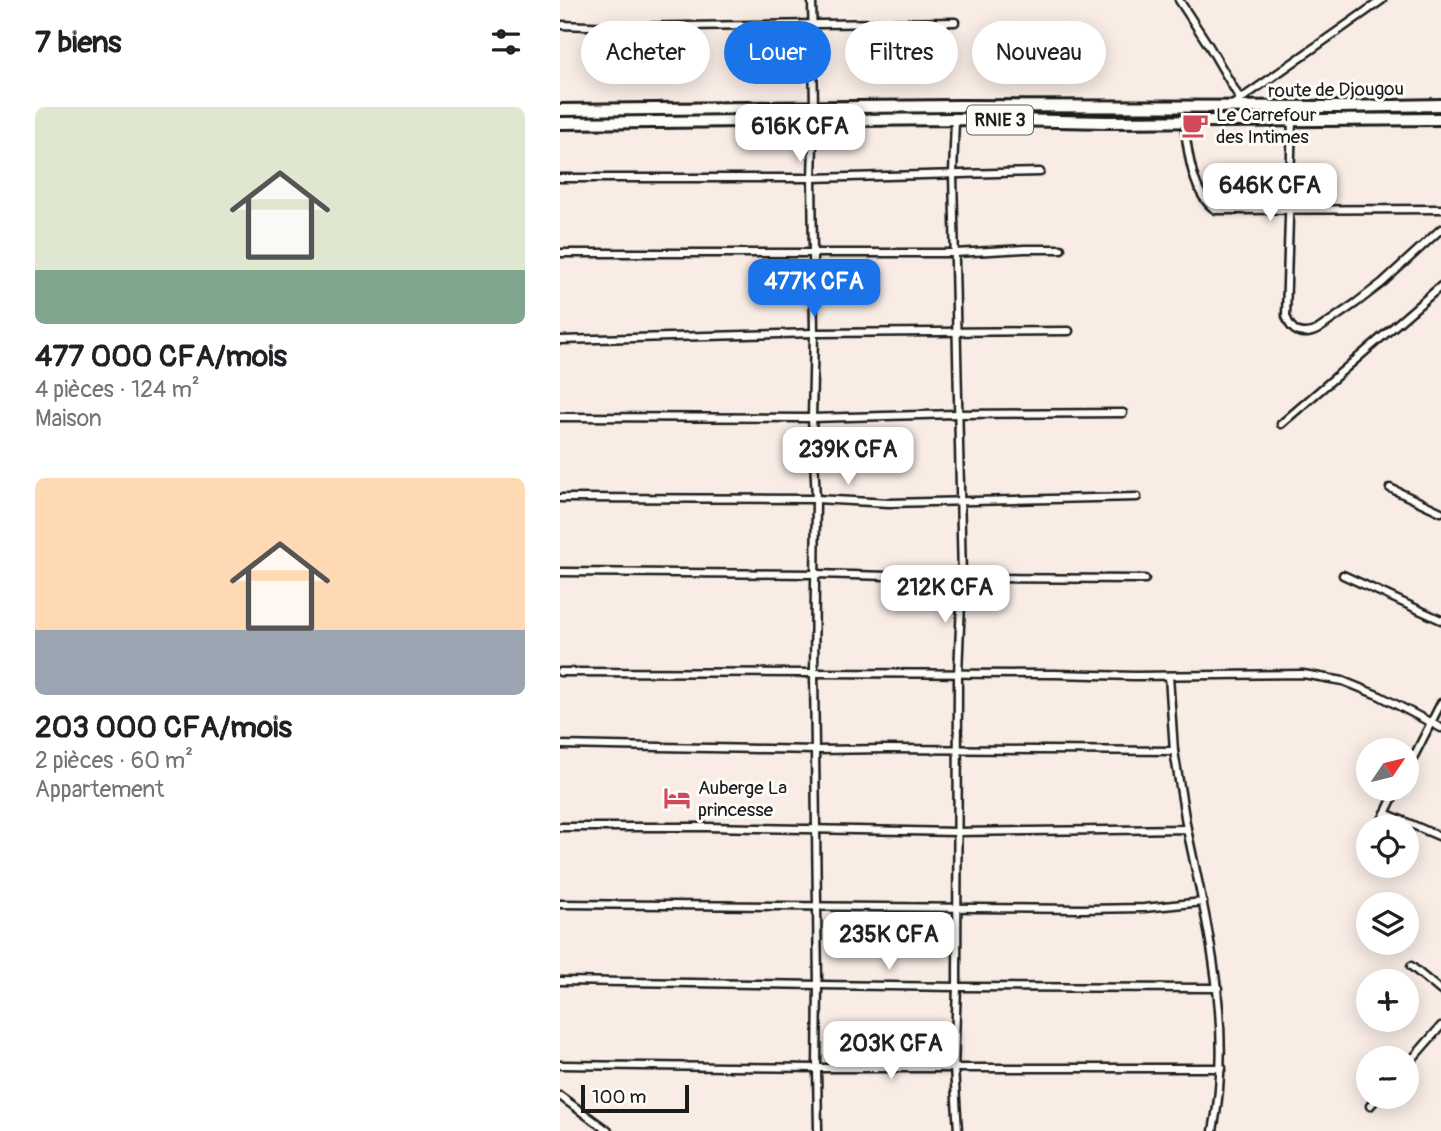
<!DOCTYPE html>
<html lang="fr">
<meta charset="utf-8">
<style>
body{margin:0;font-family:Pangolin,sans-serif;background:#f6f6f6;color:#202124;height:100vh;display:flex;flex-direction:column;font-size:26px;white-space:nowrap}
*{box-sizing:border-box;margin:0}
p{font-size:23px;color:#757577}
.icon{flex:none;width:38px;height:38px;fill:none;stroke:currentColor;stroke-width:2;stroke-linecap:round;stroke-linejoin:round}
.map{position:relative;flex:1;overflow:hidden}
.sheet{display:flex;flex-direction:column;background:#fff;width:560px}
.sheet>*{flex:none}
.top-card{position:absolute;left:21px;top:21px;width:665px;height:63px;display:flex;gap:14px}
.needle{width:46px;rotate:55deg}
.tools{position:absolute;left:796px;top:738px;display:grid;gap:14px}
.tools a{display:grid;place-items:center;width:63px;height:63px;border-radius:50%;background:#fff;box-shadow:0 4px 18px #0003;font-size:35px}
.scale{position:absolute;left:21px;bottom:18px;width:108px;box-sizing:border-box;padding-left:7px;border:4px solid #1c1c1c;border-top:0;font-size:19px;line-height:24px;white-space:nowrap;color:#1c1c1c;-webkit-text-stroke:5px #fdfcf7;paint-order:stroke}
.price{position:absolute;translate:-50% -60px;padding:0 16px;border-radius:14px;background:#fff;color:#222;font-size:23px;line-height:46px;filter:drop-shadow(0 2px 4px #0008)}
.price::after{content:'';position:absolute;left:50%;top:42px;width:21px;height:16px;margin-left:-10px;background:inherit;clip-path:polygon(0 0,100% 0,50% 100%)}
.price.current{background:#1a73e8;color:#fff}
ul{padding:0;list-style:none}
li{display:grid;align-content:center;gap:14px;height:371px;padding:0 35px}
li span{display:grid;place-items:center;height:217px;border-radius:10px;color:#555}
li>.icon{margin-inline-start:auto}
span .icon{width:126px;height:126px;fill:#fffc;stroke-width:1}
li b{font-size:30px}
h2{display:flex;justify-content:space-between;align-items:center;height:84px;padding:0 35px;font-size:30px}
.chip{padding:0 24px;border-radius:32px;background:#fff;box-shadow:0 4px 18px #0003;font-size:24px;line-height:63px}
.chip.current{background:#1a73e8;color:#fff}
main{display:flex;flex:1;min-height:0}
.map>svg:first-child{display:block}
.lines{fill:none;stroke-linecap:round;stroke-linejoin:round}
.minor-casing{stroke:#1c1c1c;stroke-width:11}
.trunk-casing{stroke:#1c1c1c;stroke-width:16}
.minor{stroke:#fdfcf7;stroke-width:6}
.trunk{stroke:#fdfcf7;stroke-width:10}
.labels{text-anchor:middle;stroke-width:6;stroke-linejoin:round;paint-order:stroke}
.shield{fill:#fdfcf7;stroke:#605f5e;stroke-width:2}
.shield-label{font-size:18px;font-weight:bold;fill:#1c1c1c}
.street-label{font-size:19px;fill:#1c1c1c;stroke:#fdfcf7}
.poi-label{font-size:19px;fill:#1c1c1c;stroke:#fdfcf7;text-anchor:start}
</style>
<main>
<section class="sheet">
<h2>7 biens<svg class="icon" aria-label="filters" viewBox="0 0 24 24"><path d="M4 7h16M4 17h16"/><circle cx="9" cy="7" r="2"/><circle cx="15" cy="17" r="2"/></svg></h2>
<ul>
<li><span style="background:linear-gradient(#dfe7d0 75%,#7fa58c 0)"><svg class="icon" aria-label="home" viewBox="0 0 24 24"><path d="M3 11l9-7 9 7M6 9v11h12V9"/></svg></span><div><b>477 000 CFA/mois</b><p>4 pièces · 124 m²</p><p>Maison</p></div></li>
<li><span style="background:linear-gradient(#ffd9b3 70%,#9aa5b1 0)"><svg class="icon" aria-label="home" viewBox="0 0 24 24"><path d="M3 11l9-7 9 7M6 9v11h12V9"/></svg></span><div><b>203 000 CFA/mois</b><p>2 pièces · 60 m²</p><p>Appartement</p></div></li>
</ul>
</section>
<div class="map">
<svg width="881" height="1131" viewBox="0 0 881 1131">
<rect width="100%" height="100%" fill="#f8ece5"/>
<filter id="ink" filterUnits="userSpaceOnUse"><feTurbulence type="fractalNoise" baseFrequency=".0143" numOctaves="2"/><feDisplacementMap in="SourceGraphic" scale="14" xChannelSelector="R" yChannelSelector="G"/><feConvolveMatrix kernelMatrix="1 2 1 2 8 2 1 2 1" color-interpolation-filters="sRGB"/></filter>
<g filter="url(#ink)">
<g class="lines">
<g class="minor-casing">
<g id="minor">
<polyline points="252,0 254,107 252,178 254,333 252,418 256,499 254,673 258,984 257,1068 258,1131"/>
<polyline points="619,0 649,46 680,99"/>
<polyline points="0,25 56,27 395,22"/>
<polyline points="671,106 822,0"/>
<polyline points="395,119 393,174 402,578 398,674 397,987 394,1068 398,1131"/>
<path d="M732,120L726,316C731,332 742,337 757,330L796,303L822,283L881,229"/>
<path d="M624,122C627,147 632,196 656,210L881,209"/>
<polyline points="0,178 252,178 480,172"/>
<polyline points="0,253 395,253 465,249 501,249"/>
<polyline points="0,340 254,333 509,331"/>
<polyline points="0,417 252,418 397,414 563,413"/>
<polyline points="721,424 881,286"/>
<polyline points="830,488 881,512"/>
<polyline points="0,498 256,499 329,503 577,497"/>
<polyline points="0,572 255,574 402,578 585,579"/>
<polyline points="783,575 881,620"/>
<polyline points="0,672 495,674 575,676 743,674 783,681 820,696 881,728"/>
<polyline points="609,676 614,751 627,829"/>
<polyline points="0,745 256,750 327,749 614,751"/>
<polyline points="847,770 881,703"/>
<polyline points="825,813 881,837"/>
<path d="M0,827H146L397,832L627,829C648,929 674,1029 653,1131"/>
<polyline points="818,828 837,789"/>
<polyline points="0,904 522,909 584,908 643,902"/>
<polyline points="851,966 881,991"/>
<polyline points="0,981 397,987 658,988"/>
<polyline points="0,1065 257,1068 662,1068"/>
<polyline points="847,1065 881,1026"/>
<polyline points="0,1096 48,1131"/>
<polyline points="810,1106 818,1097"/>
</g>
</g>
<g class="trunk-casing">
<g id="trunk">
<polyline points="0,110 399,106 779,107 881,105"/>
<polyline points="0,123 395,119 547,122 881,119"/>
</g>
</g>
<use href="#minor" class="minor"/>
<use href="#trunk" class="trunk"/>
</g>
</g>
<defs>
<g id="cafe-bare" transform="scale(2.1)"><path d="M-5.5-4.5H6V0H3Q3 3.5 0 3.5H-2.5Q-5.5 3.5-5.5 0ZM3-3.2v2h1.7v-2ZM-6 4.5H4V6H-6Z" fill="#d1495b" stroke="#fdfcf7" stroke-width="2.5" paint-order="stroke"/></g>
<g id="hotel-bare" transform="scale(2.1)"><path d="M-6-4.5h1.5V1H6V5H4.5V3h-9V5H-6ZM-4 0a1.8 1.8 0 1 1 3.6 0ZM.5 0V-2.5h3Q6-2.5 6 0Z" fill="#d1495b" stroke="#fdfcf7" stroke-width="2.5" paint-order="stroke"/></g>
</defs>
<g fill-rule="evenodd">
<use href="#cafe-bare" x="635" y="125"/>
<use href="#hotel-bare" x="117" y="798"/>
</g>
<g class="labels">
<rect class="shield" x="407" y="105.5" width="66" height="29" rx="5"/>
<g class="shield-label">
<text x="440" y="126">RNIE 3</text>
</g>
<g class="street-label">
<text transform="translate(776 89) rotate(-1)" y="7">route de Djougou</text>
</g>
<g class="poi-label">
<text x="656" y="121">Le Carrefour<tspan x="656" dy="22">des Intimes</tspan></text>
<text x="138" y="794">Auberge La<tspan x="138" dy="22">princesse</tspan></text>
</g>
</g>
</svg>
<div class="tools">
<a><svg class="needle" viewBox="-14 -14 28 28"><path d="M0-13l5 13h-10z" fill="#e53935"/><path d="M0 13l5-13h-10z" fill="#757577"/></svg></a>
<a><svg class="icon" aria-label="locate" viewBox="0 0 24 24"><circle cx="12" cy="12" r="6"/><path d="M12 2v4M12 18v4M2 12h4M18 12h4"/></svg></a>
<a><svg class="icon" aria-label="layers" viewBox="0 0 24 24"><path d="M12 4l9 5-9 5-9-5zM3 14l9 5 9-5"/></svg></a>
<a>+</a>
<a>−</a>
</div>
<div class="scale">100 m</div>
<b class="price" style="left:240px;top:164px">616K CFA</b>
<b class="price" style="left:710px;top:223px">646K CFA</b>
<b class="price current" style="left:254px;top:319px">477K CFA</b>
<b class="price" style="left:288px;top:487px">239K CFA</b>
<b class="price" style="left:385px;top:625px">212K CFA</b>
<b class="price" style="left:329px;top:972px">235K CFA</b>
<b class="price" style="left:331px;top:1081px">203K CFA</b>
<div class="top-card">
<a class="chip">Acheter</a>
<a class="chip current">Louer</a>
<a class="chip">Filtres</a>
<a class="chip">Nouveau</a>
</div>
</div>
</main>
